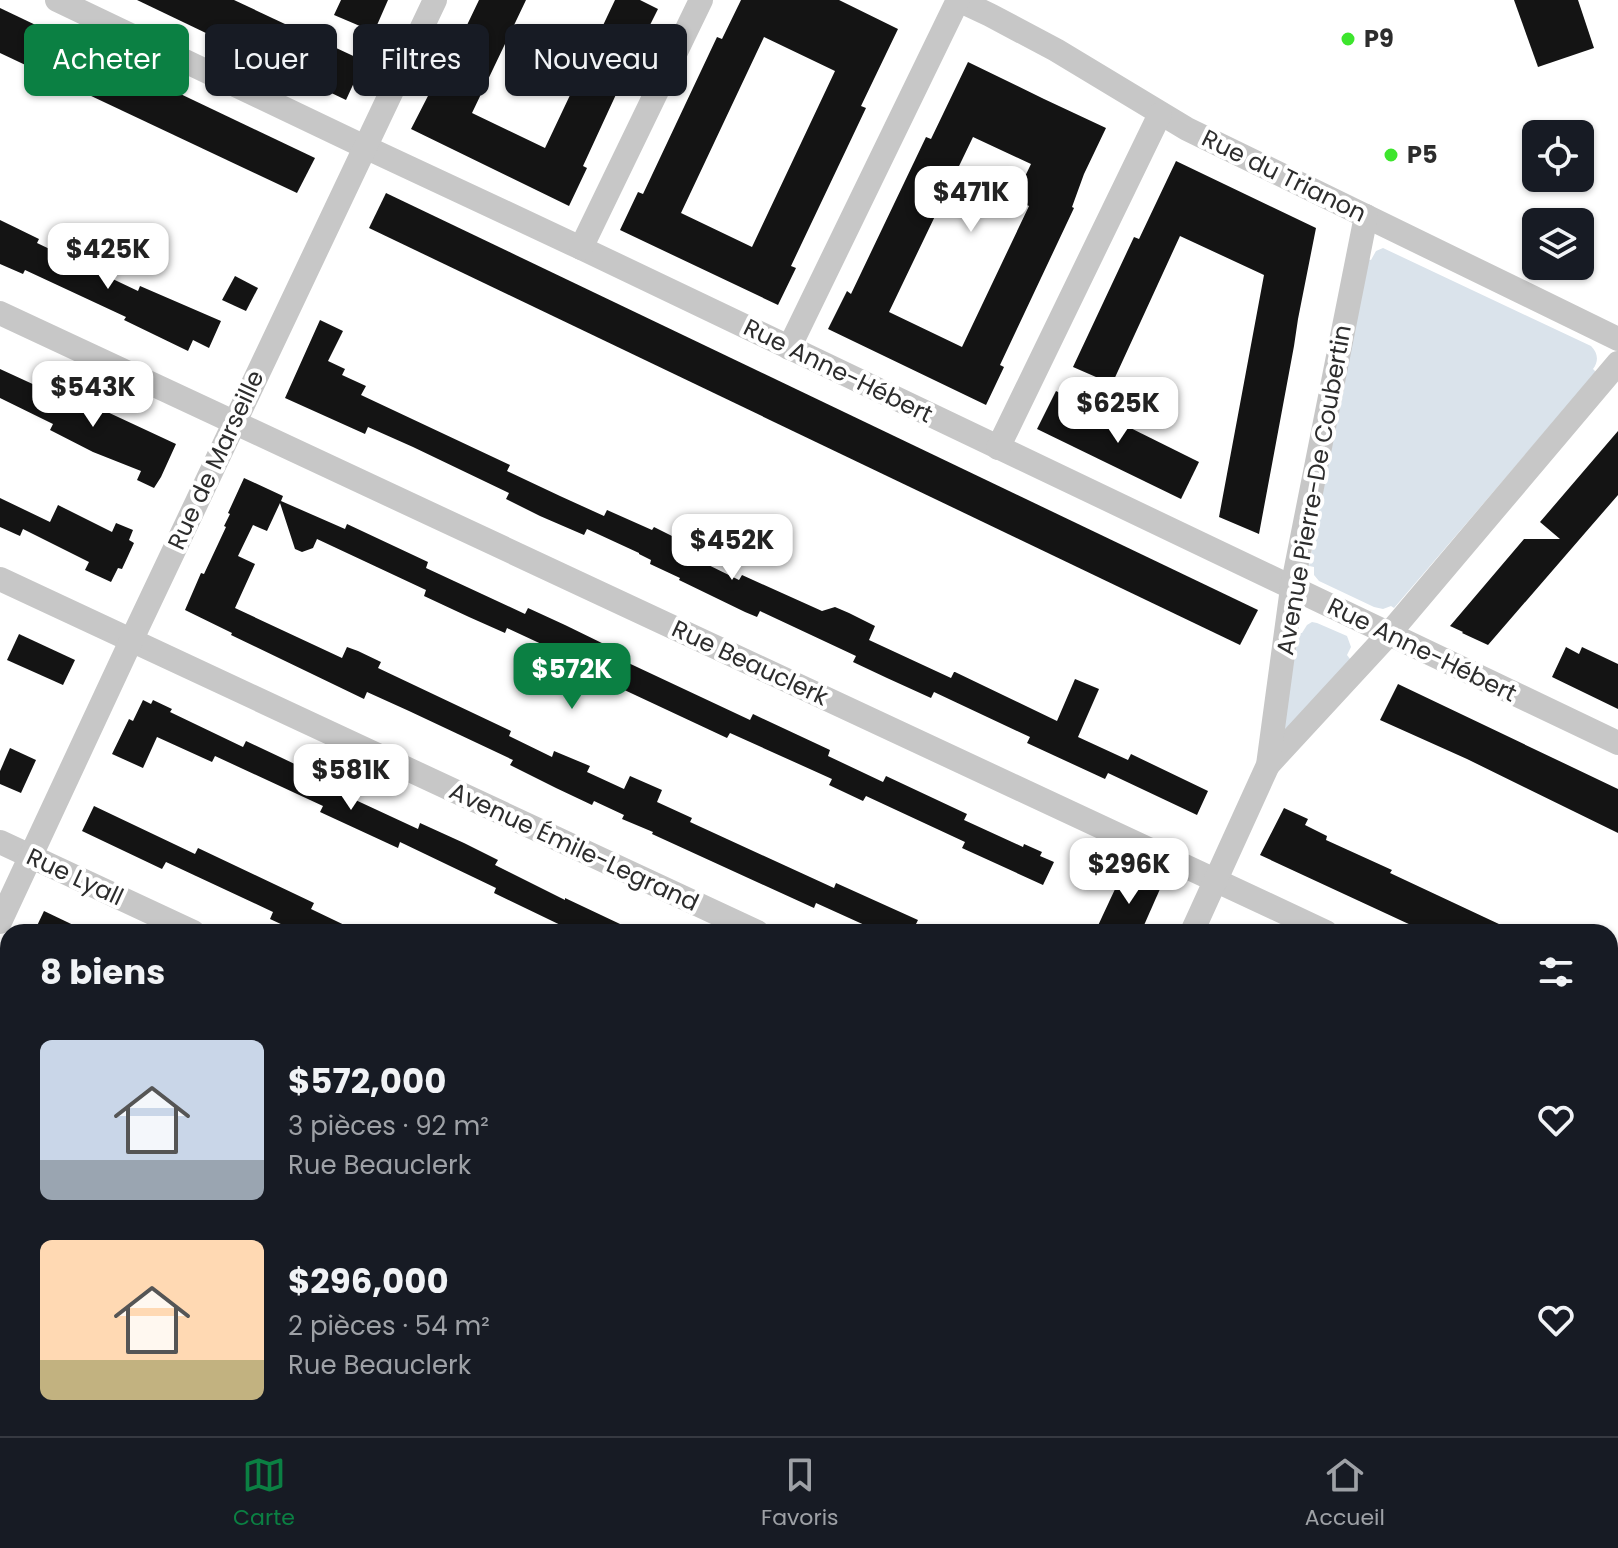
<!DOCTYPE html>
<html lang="fr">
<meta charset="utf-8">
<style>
body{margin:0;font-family:Poppins,sans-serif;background:#242831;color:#f1f3f6;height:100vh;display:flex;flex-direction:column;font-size:30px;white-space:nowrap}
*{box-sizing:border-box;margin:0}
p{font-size:26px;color:#9ea1a6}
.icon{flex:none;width:44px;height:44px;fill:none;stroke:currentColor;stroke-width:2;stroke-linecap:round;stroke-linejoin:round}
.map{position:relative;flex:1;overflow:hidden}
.side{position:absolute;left:0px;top:924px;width:1618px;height:512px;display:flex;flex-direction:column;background:#171b24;border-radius:24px 24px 0 0;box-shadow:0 2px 6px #0004}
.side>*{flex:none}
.top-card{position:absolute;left:24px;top:24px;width:800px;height:72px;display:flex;gap:16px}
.buttons{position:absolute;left:1522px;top:120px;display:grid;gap:16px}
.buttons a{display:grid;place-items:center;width:72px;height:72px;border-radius:12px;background:#171b24;box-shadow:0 2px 6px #0004;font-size:40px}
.price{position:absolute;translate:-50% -68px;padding:0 18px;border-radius:16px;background:#fff;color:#222;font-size:26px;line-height:52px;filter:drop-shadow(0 2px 4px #0008)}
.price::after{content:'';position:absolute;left:50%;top:48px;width:24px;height:18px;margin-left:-12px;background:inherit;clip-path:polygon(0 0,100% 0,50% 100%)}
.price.current{background:#0b8043;color:#fff}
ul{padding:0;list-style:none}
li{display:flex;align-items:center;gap:24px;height:200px;padding:0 40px}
li span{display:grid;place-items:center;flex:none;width:224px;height:160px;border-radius:12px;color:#555}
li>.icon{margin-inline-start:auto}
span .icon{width:96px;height:96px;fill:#fffc;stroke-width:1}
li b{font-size:34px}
h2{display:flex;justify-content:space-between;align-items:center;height:96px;padding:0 40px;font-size:34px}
.chip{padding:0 28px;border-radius:12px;background:#171b24;box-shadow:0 2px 6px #0004;font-size:28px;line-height:72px}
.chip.current{background:#0b8043;color:#fff}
.menu{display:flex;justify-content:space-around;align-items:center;height:112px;border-top:2px solid #363941;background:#171b24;font-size:22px;color:#9ea1a6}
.menu a{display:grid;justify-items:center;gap:4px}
.menu .current{color:#0b8043}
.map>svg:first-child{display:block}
.green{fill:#dae3eb}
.building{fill:#141414;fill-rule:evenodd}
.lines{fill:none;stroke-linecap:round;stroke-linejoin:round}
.minor{stroke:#c7c7c7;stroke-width:24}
.poi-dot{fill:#3de52d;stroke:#fff;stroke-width:3}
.labels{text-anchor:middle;stroke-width:8;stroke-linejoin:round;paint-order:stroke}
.poi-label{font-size:24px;font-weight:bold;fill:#2d2d2d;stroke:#fff;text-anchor:start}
.street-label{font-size:24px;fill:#2d2d2d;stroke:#fff}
</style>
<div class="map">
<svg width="1618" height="1436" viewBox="0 0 1618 1436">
<rect width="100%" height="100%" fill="#fff"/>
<g class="green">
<path d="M1383,248L1591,346C1598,353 1599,361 1593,369L1596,372L1394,608L1391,606L1383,609L1374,607L1319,581L1314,575V567L1309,566L1366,259L1371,260L1376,251Z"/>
<polygon points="1312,622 1317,623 1347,636 1351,647 1347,655 1350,659 1283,736 1297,633 1302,633 1307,625"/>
<polygon points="0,1408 8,1412 8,1428 42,1428 59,1436 0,1436"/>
</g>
<g class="building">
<polygon points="137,0 234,0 364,61 346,100"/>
<polygon points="341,0 388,0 374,32 334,15"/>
<polygon points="479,0 526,0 472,113 545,148 615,0 640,0 658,9 625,75 583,166 587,168 569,206 411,129 430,92 434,94"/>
<path d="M741,0H839L898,29L861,106L866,108L791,266L796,268L778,305L620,230L638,192L643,194L717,37L722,39ZM764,37L835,71L752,247L681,213Z"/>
<polygon points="1514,0 1578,0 1594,48 1538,67"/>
<polygon points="0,8 315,158 297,193 0,53"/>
<path d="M968,62L1044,99L1106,128L1084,174L1072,207L1074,208L1000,365L1004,367L986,405L828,329L847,291L851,294L926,137L931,139ZM973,137L1031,164L1014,199L1029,206L962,347L889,312Z"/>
<polygon points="1176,161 1316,228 1298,319 1294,346 1259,534 1219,517 1264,275 1180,236 1112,384 1073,367 1134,237 1139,239"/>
<polygon points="386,193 1258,610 1240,645 369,228"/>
<polygon points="0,220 39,239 37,243 138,291 140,286 221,321 209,348 193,340 188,351 124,320 126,317 25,270 23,274 0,264"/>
<polygon points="235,276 258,288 246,311 222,300"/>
<polygon points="320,320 343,331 328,361 345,369 342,375 366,386 361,395 510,465 507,471 560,496 604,516 607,510 652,530 654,527 674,537 672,540 684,546 682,552 739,580 742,575 822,611 835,607 849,613 875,626 869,640 951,678 954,672 955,672 1057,721 1075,679 1099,689 1078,737 1128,760 1131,754 1208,791 1197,815 1108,773 1105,779 1027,743 1030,737 934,692 931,698 887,678 853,662 856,656 760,611 757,617 745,612 679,580 680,578 650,564 651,560 639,554 639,553 587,529 584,535 540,516 506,499 509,493 413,447 368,427 365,434 285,398"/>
<polygon points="0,369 100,415 103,410 176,444 161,477 154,488 137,480 141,471 93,452 50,430 53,424 0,398"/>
<polygon points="1056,391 1199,462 1181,499 1037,429"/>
<polygon points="1618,431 1618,495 1585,533 1488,645 1462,633 1463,632 1450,626 1524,539 1560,539 1540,522"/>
<polygon points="244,478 283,496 281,501 345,529 347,524 428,562 426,568 525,614 528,608 565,625 608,646 605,652 750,720 753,714 830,750 828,756 883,782 886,776 967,814 964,820 1023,847 1024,844 1042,852 1040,856 1054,862 1043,885 962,848 965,842 866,796 863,801 829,785 832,779 730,733 727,738 603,680 606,674 507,628 505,633 469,617 424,596 426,590 317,539 313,548 302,552 295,549 280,503 267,531 253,525 238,556 255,564 235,608 342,658 347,647 358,651 381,662 378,668 511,731 509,736 552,757 554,751 590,766 587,772 624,789 630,776 662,790 657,802 692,818 690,822 834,888 836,883 918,920 912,932 880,932 816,903 814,908 652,834 653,832 622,819 624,815 594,801 592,805 556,788 510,765 513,760 409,711 367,692 364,699 231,635 232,633 185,610 201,573 204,574 226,527 224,526 230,514 228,513"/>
<polygon points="0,498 50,522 58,505 112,532 116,523 133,530 129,540 134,543 122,569 118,568 111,582 85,570 89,562 23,529 20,536 0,527"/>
<polygon points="19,634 75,660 63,685 7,660"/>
<polygon points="1566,647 1579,654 1582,647 1618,664 1618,709 1552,677"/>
<polygon points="1398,684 1618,789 1618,833 1467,759 1380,720"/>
<polygon points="143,700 151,704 153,700 172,709 170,712 243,747 246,741 280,757 324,778 321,784 418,829 420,823 464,843 498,860 495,865 565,900 565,898 637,932 575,932 494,893 496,888 400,842 398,848 320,812 323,806 215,756 212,762 157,737 143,768 112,754 129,719 133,721"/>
<polygon points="10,748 36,760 21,793 0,784 0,771"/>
<polygon points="94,806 195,854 198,848 314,903 311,909 359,932 298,932 270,919 273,912 166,862 162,869 82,831"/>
<polygon points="1284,808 1308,819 1305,825 1327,836 1326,840 1392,870 1390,873 1516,932 1426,932 1260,855"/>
<polygon points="1123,872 1160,889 1141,932 1095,932"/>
<polygon points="44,911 88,932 34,932"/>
</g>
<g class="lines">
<g class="minor">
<polyline points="57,0 365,147 581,248 1618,743"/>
<polyline points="958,0 990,15 1056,50 1187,129 1618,339"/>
<polyline points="581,248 701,0"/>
<polyline points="0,313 1326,932"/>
<polyline points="789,348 958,0"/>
<polyline points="998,448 1160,114"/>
<polyline points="0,579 757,932"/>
<polyline points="1268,765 1388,635 1618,363"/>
<polyline points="0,842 193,932"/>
<polyline points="0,922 131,641 435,0"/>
<polyline points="1192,932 1268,765 1292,588 1366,216"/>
<polyline points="1610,1065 1618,1069"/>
<polyline points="0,1108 8,1112"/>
<polyline points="1610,1329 1618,1333"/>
<polyline points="0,1382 8,1386"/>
<polyline points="98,1428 115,1436"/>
<polyline points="685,1428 702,1436"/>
<polyline points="1251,1428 1268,1436"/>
<polyline points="963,1436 967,1428"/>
</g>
</g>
<g class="poi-dot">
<circle cx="1348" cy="39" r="8"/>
<circle cx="1391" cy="155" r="8"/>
</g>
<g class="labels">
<g class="poi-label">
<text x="1364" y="47">P9</text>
<text x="1407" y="163">P5</text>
</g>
<g class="street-label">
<text transform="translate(1284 176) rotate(26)" y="8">Rue du Trianon</text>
<text transform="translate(838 371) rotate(26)" y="8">Rue Anne-Hébert</text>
<text transform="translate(216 460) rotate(-65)" y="8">Rue de Marseille</text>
<text transform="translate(1314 490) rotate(-80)" y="8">Avenue Pierre-De Coubertin</text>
<text transform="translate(1422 650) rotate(26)" y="8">Rue Anne-Hébert</text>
<text transform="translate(750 663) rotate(25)" y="8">Rue Beauclerk</text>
<text transform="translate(574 847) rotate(25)" y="8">Avenue Émile-Legrand</text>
<text transform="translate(75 877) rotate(25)" y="8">Rue Lyall</text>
</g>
</g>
</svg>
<div class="buttons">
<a><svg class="icon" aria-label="locate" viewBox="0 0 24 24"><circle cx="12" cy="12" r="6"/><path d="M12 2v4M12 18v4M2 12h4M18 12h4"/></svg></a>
<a><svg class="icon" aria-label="layers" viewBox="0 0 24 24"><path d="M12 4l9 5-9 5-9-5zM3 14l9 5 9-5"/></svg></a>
</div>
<b class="price" style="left:971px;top:234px">$471K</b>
<b class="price" style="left:108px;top:291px">$425K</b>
<b class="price" style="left:93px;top:429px">$543K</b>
<b class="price" style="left:1118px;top:445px">$625K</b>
<b class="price" style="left:732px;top:582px">$452K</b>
<b class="price current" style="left:572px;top:711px">$572K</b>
<b class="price" style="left:351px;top:812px">$581K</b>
<b class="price" style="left:1129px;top:906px">$296K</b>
<div class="top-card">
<a class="chip current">Acheter</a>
<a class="chip">Louer</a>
<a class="chip">Filtres</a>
<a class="chip">Nouveau</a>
</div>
<section class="side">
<h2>8 biens<svg class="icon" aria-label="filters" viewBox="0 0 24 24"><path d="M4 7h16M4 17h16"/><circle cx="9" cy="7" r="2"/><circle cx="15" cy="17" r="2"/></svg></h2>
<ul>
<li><span style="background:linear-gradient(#c9d6e8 75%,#9aa5b1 0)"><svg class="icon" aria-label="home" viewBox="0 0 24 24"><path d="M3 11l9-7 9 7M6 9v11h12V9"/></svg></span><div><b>$572,000</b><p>3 pièces · 92 m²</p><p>Rue Beauclerk</p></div><svg class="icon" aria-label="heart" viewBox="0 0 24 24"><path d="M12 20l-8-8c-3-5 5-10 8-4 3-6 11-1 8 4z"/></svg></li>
<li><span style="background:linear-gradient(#ffd9b3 75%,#c2b280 0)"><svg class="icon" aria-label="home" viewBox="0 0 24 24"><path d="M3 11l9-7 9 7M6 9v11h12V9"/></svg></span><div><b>$296,000</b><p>2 pièces · 54 m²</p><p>Rue Beauclerk</p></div><svg class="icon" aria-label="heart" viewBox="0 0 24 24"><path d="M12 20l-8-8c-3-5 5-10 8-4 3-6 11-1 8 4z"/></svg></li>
</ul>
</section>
</div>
<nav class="menu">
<a class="current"><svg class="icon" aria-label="map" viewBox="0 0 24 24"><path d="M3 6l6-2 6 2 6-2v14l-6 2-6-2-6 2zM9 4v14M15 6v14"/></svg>Carte</a>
<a><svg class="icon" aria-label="saved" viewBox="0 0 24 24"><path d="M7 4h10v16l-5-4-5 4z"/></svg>Favoris</a>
<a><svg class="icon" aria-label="home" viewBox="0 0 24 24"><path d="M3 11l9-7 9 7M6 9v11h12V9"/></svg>Accueil</a>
</nav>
